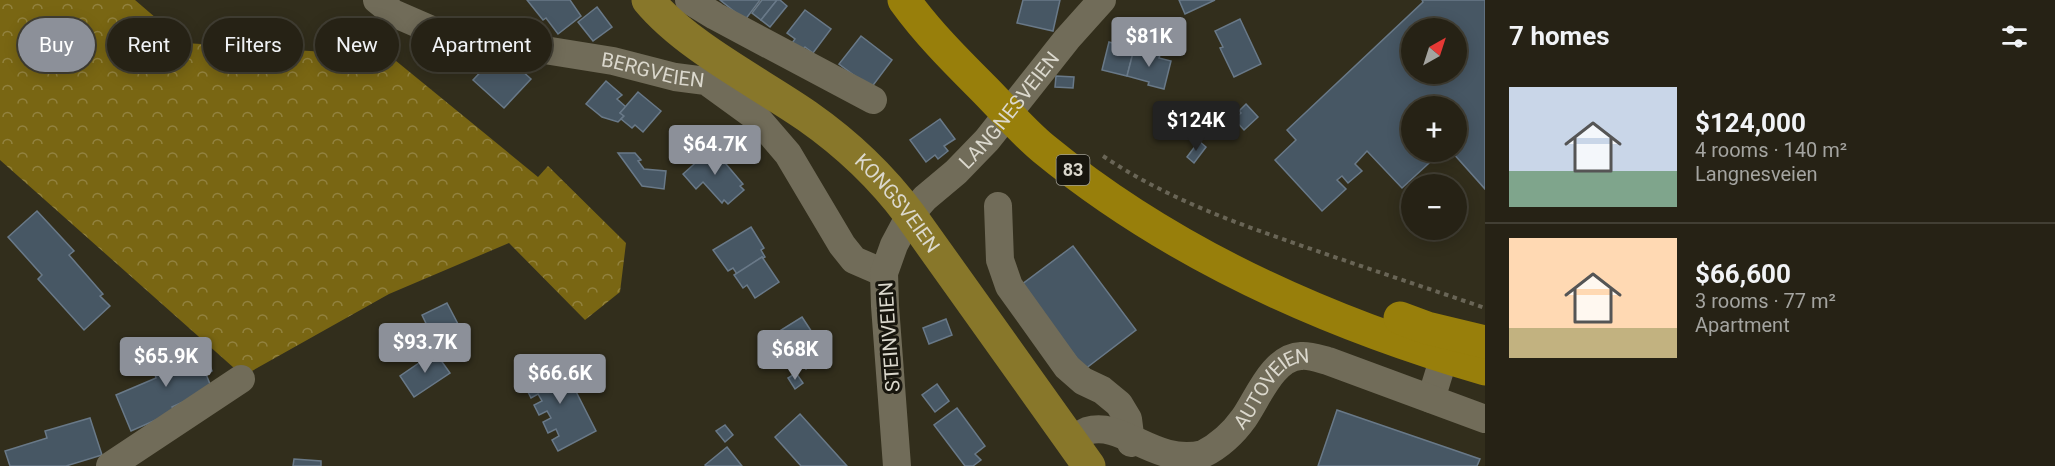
<!DOCTYPE html>
<meta charset="utf-8">
<style>
body{margin:0;font-family:Roboto,sans-serif;background:#322f22;color:#f1f3f6;height:100vh;display:flex;flex-direction:column;font-size:22px;white-space:nowrap}
*{box-sizing:border-box;margin:0}
p{font-size:20px;color:#a4a4a0}
.icon{flex:none;width:33px;height:33px;fill:none;stroke:currentColor;stroke-width:2;stroke-linecap:round;stroke-linejoin:round}
.map{position:relative;flex:1;overflow:hidden}
.side{display:flex;flex-direction:column;background:#262215;width:570px}
.side>*{flex:none}
.top-card{position:absolute;left:18px;top:18px;width:570px;height:54px;display:flex;gap:12px}
.needle{width:39px;rotate:39deg}
.buttons{position:absolute;left:1401px;top:18px;display:grid;gap:12px}
.buttons a{display:grid;place-items:center;width:66px;height:66px;border-radius:50%;background:#262215;box-shadow:0 3px 15px #0003,0 0 0 2px #423f34;font-size:30px}
.price{position:absolute;translate:-50% -51px;padding:0 14px;border-radius:6px;background:#8c9099;color:#fff;font-size:20px;line-height:39px;filter:drop-shadow(0 2px 3px #0008)}
.price::after{content:'';position:absolute;left:50%;top:36px;width:18px;height:14px;margin-left:-9px;background:inherit;clip-path:polygon(0 0,100% 0,50% 100%)}
.price.active{background:#222;color:#fff}
ul{padding:0;list-style:none}
li{display:flex;align-items:center;gap:18px;height:150px;padding:0 24px}
li+li{border-top:2px solid #423f34}
li span{display:grid;place-items:center;flex:none;width:168px;height:120px;border-radius:0px;color:#555}
li>.icon{margin-inline-start:auto}
span .icon{width:72px;height:72px;fill:#fffc;stroke-width:1}
li b{font-size:26px}
h2{display:flex;justify-content:space-between;align-items:center;height:72px;padding:0 24px;font-size:26px}
.tag{padding:0 21px;border-radius:27px;background:#262215;box-shadow:0 3px 15px #0003,0 0 0 2px #423f34;font-size:21px;line-height:54px}
.tag.active{background:#8c9099;color:#fff}
main{display:flex;flex:1;min-height:0}
.map>svg:first-child{display:block}
.forest{fill:url(#forest-crowns)}
.building{fill:#475764;stroke:#697988;stroke-width:1.5;fill-rule:evenodd}
.lines{fill:none;stroke-linecap:round;stroke-linejoin:round}
.path{stroke:#696556;stroke-width:4;stroke-dasharray:4.5 4.5;stroke-linecap:butt}
.minor{stroke:#716c59;stroke-width:28}
.major{stroke:#88772a;stroke-width:33}
.highway{stroke:#987f0b;stroke-width:33}
.labels{text-anchor:middle;stroke-width:6;stroke-linejoin:round;paint-order:stroke}
.shield{fill:#18160e;stroke:#a09e94;stroke-width:1.5}
.shield-label{font-size:18px;font-weight:bold;fill:#dbd8cd}
.street-label{font-size:20px;fill:#dbd8cd;stroke:#18160e}
</style>
<main>
<div class="map">
<svg width="1485" height="466" viewBox="0 0 1485 466">
<defs>
<pattern id="forest-crowns" width="20" height="18" patternUnits="userSpaceOnUse" patternTransform="scale(1.5)"><rect width="20" height="18" fill="#796613"/><path d="M2 6a3 3 0 1 1 6 0M12 15a3 3 0 1 1 6 0" fill="none" stroke="#92823f"/></pattern>
</defs>
<rect width="100%" height="100%" fill="#322e1c"/>
<polygon class="forest" points="0,0 135,0 185,43 390,56 538,177 548,166 626,243 620,292 585,320 509,243 389,294 243,376 0,160"/>
<g class="building">
<polygon points="527,0 570,0 581,16 558,34 546,18 543,20"/>
<polygon points="720,0 760,0 745,20"/>
<polygon points="762,0 777,0 761,20 752,13"/>
<polygon points="777,0 780,0 787,6 770,27 761,20"/>
<polygon points="1023,0 1060,0 1053,31 1017,23"/>
<polygon points="1179,0 1215,0 1185,14"/>
<path d="M1422,0H1485V189L1452,152H1456V106H1412V152H1441L1402,188L1367,151L1355,164L1362,171L1348,183L1342,176L1337,180L1346,189L1322,211L1275,160L1296,140L1287,130L1423,2ZM1412,28H1456V74H1412Z"/>
<polygon points="597,7 612,27 593,41 578,22"/>
<polygon points="805,10 831,29 813,53 805,47 802,51 792,43 795,39 787,33"/>
<polygon points="1240,19 1261,64 1234,77 1220,48 1223,47 1215,31"/>
<polygon points="861,36 892,60 871,88 839,64"/>
<polygon points="1109,42 1134,49 1127,76 1102,70"/>
<polygon points="1134,49 1160,55 1159,58 1171,61 1164,89 1148,85 1149,82 1127,76"/>
<polygon points="509,59 531,79 504,108 473,80 490,62 499,70"/>
<polygon points="1056,76 1074,77 1073,88 1055,87"/>
<polygon points="606,81 622,95 617,99 626,107 620,113 624,116 618,122 602,117 586,104"/>
<polygon points="638,92 661,111 643,132 635,125 632,128 621,119 624,116 620,113"/>
<polygon points="1246,104 1258,117 1244,130 1234,119 1241,113 1239,111"/>
<polygon points="940,119 955,139 944,146 948,151 938,159 935,155 926,162 910,140"/>
<polygon points="1199,141 1206,147 1194,163 1187,157"/>
<polygon points="711,149 715,153 719,149 730,161 726,164 743,184 740,186 744,190 728,204 724,200 722,203 703,182 696,189 683,174"/>
<polygon points="618,153 635,153 641,160 638,161 644,169 666,171 664,189 642,186"/>
<polygon points="37,211 74,251 69,255 103,294 100,296 110,306 84,330 38,279 42,275 8,237"/>
<polygon points="751,227 764,248 761,250 765,257 763,258 762,257 737,274 733,268 728,271 713,250"/>
<polygon points="1073,246 1136,330 1085,369 1021,285"/>
<polygon points="762,257 779,282 755,298 747,285 743,288 734,275"/>
<polygon points="447,303 459,326 433,338 422,315"/>
<polygon points="802,317 827,355 806,369 795,352 792,353 778,332"/>
<polygon points="946,319 952,335 929,344 923,328"/>
<polygon points="201,345 207,360 201,362 202,366 209,363 212,371 206,374 212,389 172,407 174,412 131,431 116,395 156,378 153,366"/>
<polygon points="435,352 450,373 414,397 400,376"/>
<polygon points="560,360 596,431 558,451 552,440 559,436 556,429 548,433 543,422 551,418 547,411 539,415 534,405 542,401 538,394 531,398 526,388 533,384 529,376"/>
<polygon points="796,373 803,383 795,389 788,378"/>
<polygon points="937,384 949,401 935,412 922,395"/>
<polygon points="957,408 985,446 975,454 981,460 973,466 965,466 934,425"/>
<polygon points="1337,410 1480,459 1477,466 1318,466"/>
<polygon points="800,414 847,466 801,466 775,437"/>
<polygon points="90,418 102,455 66,466 10,466 5,451 47,438 45,431"/>
<polygon points="725,425 733,435 725,442 716,431"/>
<polygon points="727,447 742,466 706,466 705,465"/>
<polygon points="294,459 321,461 321,466 293,466"/>
</g>
<g class="lines">
<path class="path" d="M1103,156C1170,201 1244,226 1320,252C1375,271 1430,289 1485,308"/>
<g class="minor">
<path id="s1" d="M377,0L393,13L439,33L613,61L675,77L706,81L757,118L788,154L842,245L854,260L884,273"/>
<polyline points="689,0 715,16 873,100"/>
<polyline points="998,206 1000,260 1009,286 1067,367 1083,381 1102,390 1119,404 1128,419 1131,443"/>
<polyline points="1431,399 1444,357"/>
<path id="s2" d="M1071,440C1076,438 1082,433 1087,431C1123,420 1154,466 1203,454C1219,446 1234,432 1244,418C1258,398 1273,357 1301,356C1309,355 1320,359 1328,361L1485,419"/>
<polyline points="110,466 241,379"/>
<path id="s3" d="M897,466L885,306L884,273L894,245L910,215L925,198L956,172L987,140L1067,39L1102,0"/>
</g>
<path class="major" id="s4" d="M648,0C686,46 758,82 807,116C847,144 881,176 910,215L1089,466"/>
<g class="highway">
<path d="M904,0C927,32 955,60 983,88C1003,108 1022,131 1044,149C1172,254 1327,323 1485,369"/>
<polyline points="1400,318 1427,328 1485,342"/>
</g>
</g>
<g class="labels">
<rect class="shield" x="1056.5" y="155" width="33" height="30" rx="4.5"/>
<g class="shield-label">
<text x="1073" y="176">83</text>
</g>
<g class="street-label">
<text dy="7" stroke="none"><textPath href="#s1" startOffset="288">BERGVEIEN</textPath></text>
<text dy="7" stroke="none"><textPath href="#s3" startOffset="402">LANGNESVEIEN</textPath></text>
<text dy="7" stroke="none"><textPath href="#s4" startOffset="324">KONGSVEIEN</textPath></text>
<text transform="translate(889 337) rotate(-94)" y="7">STEINVEIEN</text>
<text dy="7" stroke="none"><textPath href="#s2" startOffset="237">AUTOVEIEN</textPath></text>
</g>
</g>
</svg>
<div class="buttons">
<a><svg class="needle" viewBox="-14 -14 28 28"><path d="M0-13l5 13h-10z" fill="#e53935"/><path d="M0 13l5-13h-10z" fill="#a4a4a0"/></svg></a>
<a>+</a>
<a>−</a>
</div>
<b class="price" style="left:1149px;top:68px">$81K</b>
<b class="price active" style="left:1196px;top:152px">$124K</b>
<b class="price" style="left:715px;top:176px">$64.7K</b>
<b class="price" style="left:425px;top:374px">$93.7K</b>
<b class="price" style="left:795px;top:381px">$68K</b>
<b class="price" style="left:166px;top:388px">$65.9K</b>
<b class="price" style="left:560px;top:405px">$66.6K</b>
<div class="top-card">
<a class="tag active">Buy</a>
<a class="tag">Rent</a>
<a class="tag">Filters</a>
<a class="tag">New</a>
<a class="tag">Apartment</a>
</div>
</div>
<section class="side">
<h2>7 homes<svg class="icon" aria-label="filters" viewBox="0 0 24 24"><path d="M4 7h16M4 17h16"/><circle cx="9" cy="7" r="2"/><circle cx="15" cy="17" r="2"/></svg></h2>
<ul>
<li><span style="background:linear-gradient(#c9d6e8 70%,#7fa58c 0)"><svg class="icon" aria-label="home" viewBox="0 0 24 24"><path d="M3 11l9-7 9 7M6 9v11h12V9"/></svg></span><div><b>$124,000</b><p>4 rooms · 140 m²</p><p>Langnesveien</p></div></li>
<li><span style="background:linear-gradient(#ffd9b3 75%,#c2b280 0)"><svg class="icon" aria-label="home" viewBox="0 0 24 24"><path d="M3 11l9-7 9 7M6 9v11h12V9"/></svg></span><div><b>$66,600</b><p>3 rooms · 77 m²</p><p>Apartment</p></div></li>
</ul>
</section>
</main>
